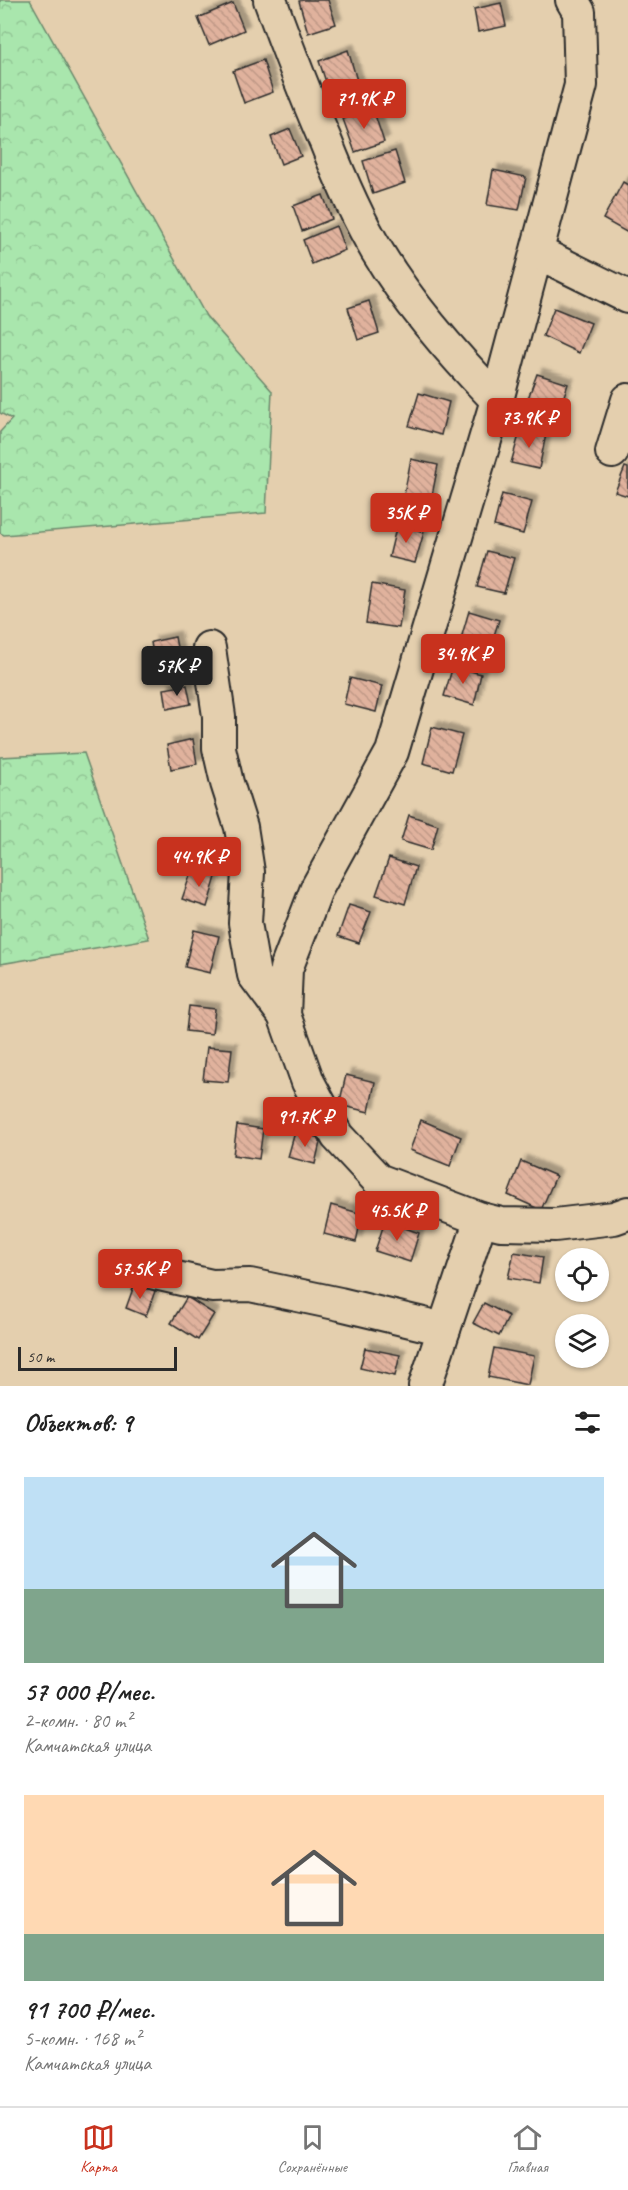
<!DOCTYPE html>
<html lang="ru">
<meta charset="utf-8">
<style>
body{margin:0;font-family:Caveat,sans-serif;background:#f2f2f2;color:#222;height:100vh;display:flex;flex-direction:column;font-size:22px;white-space:nowrap}
*{box-sizing:border-box;margin:0}
p{font-size:20px;color:#767676}
.icon{flex:none;width:33px;height:33px;fill:none;stroke:currentColor;stroke-width:2;stroke-linecap:round;stroke-linejoin:round}
.map{position:relative;height:1386px;overflow:hidden}
.sheet{display:flex;flex-direction:column;background:#fff;flex:1}
.sheet>*{flex:none}
.fabs{position:absolute;left:555px;top:1248px;display:grid;gap:12px}
.fabs a{display:grid;place-items:center;width:54px;height:54px;border-radius:50%;background:#fff;box-shadow:0 2px 4px #0004;font-size:30px}
.scale{position:absolute;left:18px;bottom:15px;width:159px;box-sizing:border-box;padding-left:6px;border:3px solid #2b2b2b;border-top:0;font-size:16px;line-height:21px;white-space:nowrap;color:#2b2b2b;-webkit-text-stroke:4px #e4cfae;paint-order:stroke}
.price{position:absolute;translate:-50% -51px;padding:0 14px;border-radius:6px;background:#c8321e;color:#fff;font-size:20px;line-height:39px;filter:drop-shadow(0 2px 3px #0008)}
.price::after{content:'';position:absolute;left:50%;top:36px;width:18px;height:14px;margin-left:-9px;background:inherit;clip-path:polygon(0 0,100% 0,50% 100%)}
.price.on{background:#222;color:#fff}
ul{padding:0;list-style:none}
li{display:grid;align-content:center;gap:12px;height:318px;padding:0 24px}
li span{display:grid;place-items:center;height:186px;border-radius:0px;color:#555}
li>.icon{margin-inline-start:auto}
span .icon{width:108px;height:108px;fill:#fffc;stroke-width:1}
li b{font-size:26px}
h2{display:flex;justify-content:space-between;align-items:center;height:72px;padding:0 24px;font-size:26px}
.dock{display:flex;justify-content:space-around;align-items:center;height:84px;border-top:2px solid #e0e0e0;background:#fff;font-size:16px;color:#767676}
.dock a{display:grid;justify-items:center;gap:3px}
.dock .on{color:#c8321e}
.map>svg:first-child{display:block}
.forest{fill:url(#forest-crowns);stroke:#6a886c;stroke-width:1.5}
.building{fill:url(#building-back-hatch);stroke:#2b2b2b;stroke-width:1.5;filter:url(#shadow)}
.lines{fill:none;stroke-linecap:round;stroke-linejoin:round}
.minor-casing{stroke:#2b2b2b;stroke-width:36}
.minor{stroke:#e4cfae;stroke-width:32}
</style>
<div class="map">
<svg width="628" height="1386" viewBox="0 0 628 1386">
<defs>
<pattern id="forest-crowns" width="20" height="18" patternUnits="userSpaceOnUse" patternTransform="scale(1.5)"><rect width="20" height="18" fill="#a9e6ad"/><path d="M2 6a3 3 0 1 1 6 0M12 15a3 3 0 1 1 6 0" fill="none" stroke="#92c595"/></pattern>
<pattern id="building-back-hatch" width="6" height="6" patternUnits="userSpaceOnUse" patternTransform="scale(1.5)"><rect width="6" height="6" fill="#e0b29d"/><path d="M-1 5l2 2M0 0l6 6M5-1l2 2" fill="none" stroke="#c09987"/></pattern>
<filter id="shadow"><feDropShadow dx="5.5" dy="-5.5" stdDeviation="1.5" flood-color="#0004"/></filter>
</defs>
<rect width="100%" height="100%" fill="#e4cfae"/>
<filter id="ink" filterUnits="userSpaceOnUse"><feTurbulence type="fractalNoise" baseFrequency=".0167" numOctaves="2"/><feDisplacementMap in="SourceGraphic" scale="12" xChannelSelector="R" yChannelSelector="G"/><feConvolveMatrix kernelMatrix="1 2 1 2 8 2 1 2 1" color-interpolation-filters="sRGB"/></filter>
<g filter="url(#ink)">
<g class="forest">
<polygon points="0,0 30,0 206,316 272,391 266,513 4,535 0,533 0,432 12,419 0,413"/>
<polygon points="84,753 149,939 0,964 0,757"/>
</g>
<g class="building">
<polygon points="303,0 328,0 336,24 308,33 299,1"/>
<polygon points="233,3 244,30 209,45 198,18"/>
<polygon points="501,3 506,26 478,32 474,9"/>
<polygon points="348,50 358,84 330,94 319,61"/>
<polygon points="263,60 273,92 244,103 233,71"/>
<polygon points="373,109 384,142 355,152 343,119"/>
<polygon points="290,129 301,156 281,164 271,137"/>
<polygon points="395,151 405,183 373,194 363,161"/>
<polygon points="493,170 526,177 519,210 487,205"/>
<polygon points="623,182 628,185 628,233 603,219"/>
<polygon points="323,195 332,219 302,231 293,206"/>
<polygon points="336,226 345,250 312,264 303,240"/>
<polygon points="369,301 379,333 358,340 348,308"/>
<polygon points="554,308 591,323 579,353 543,336"/>
<polygon points="537,374 568,384 559,411 527,401"/>
<polygon points="419,393 449,402 441,435 409,426"/>
<polygon points="521,428 546,434 539,469 511,463"/>
<polygon points="411,459 438,465 430,506 403,500"/>
<polygon points="625,467 628,468 628,496 615,492"/>
<polygon points="502,494 532,502 523,534 494,526"/>
<polygon points="397,524 424,532 415,563 389,557"/>
<polygon points="487,551 514,558 504,593 477,587"/>
<polygon points="372,584 405,590 399,628 366,623"/>
<polygon points="469,611 499,620 489,651 460,642"/>
<polygon points="175,637 180,663 155,668 151,642"/>
<polygon points="453,666 481,674 474,705 444,696"/>
<polygon points="350,678 382,686 376,712 344,704"/>
<polygon points="187,685 191,704 167,709 164,689"/>
<polygon points="432,727 462,735 452,771 423,763"/>
<polygon points="193,739 197,764 171,769 167,745"/>
<polygon points="409,815 438,825 431,850 401,841"/>
<polygon points="389,858 416,867 405,904 376,895"/>
<polygon points="192,870 216,877 207,907 182,899"/>
<polygon points="349,905 371,912 359,943 338,936"/>
<polygon points="194,930 219,936 210,973 185,967"/>
<polygon points="189,1006 215,1009 212,1034 186,1031"/>
<polygon points="207,1047 232,1049 228,1082 203,1080"/>
<polygon points="346,1075 375,1082 369,1112 339,1105"/>
<polygon points="421,1120 461,1137 450,1166 410,1150"/>
<polygon points="237,1125 263,1129 259,1159 233,1155"/>
<polygon points="295,1132 321,1138 315,1164 288,1157"/>
<polygon points="521,1161 556,1176 541,1210 508,1195"/>
<polygon points="331,1205 362,1214 356,1242 324,1234"/>
<polygon points="385,1221 419,1233 410,1262 375,1251"/>
<polygon points="514,1252 543,1257 539,1283 508,1278"/>
<polygon points="135,1283 155,1291 146,1316 126,1308"/>
<polygon points="187,1297 214,1314 198,1340 171,1323"/>
<polygon points="484,1303 509,1316 499,1336 473,1323"/>
<polygon points="365,1348 400,1355 395,1376 360,1368"/>
<polygon points="494,1348 534,1356 528,1385 488,1377"/>
</g>
<g class="lines">
<g class="minor-casing">
<g id="minor">
<path d="M270,0C287,47 305,94 325,140C340,178 356,216 377,251C410,306 452,354 497,400"/>
<polyline points="572,0 579,12 581,85 497,400 392,752 317,888 286,969 284,1015 308,1082 337,1136 378,1180 481,1219 501,1224 555,1225 614,1218 628,1213"/>
<polyline points="537,252 628,297"/>
<polyline points="612,452 628,400"/>
<polyline points="209,648 219,716 219,748 227,783 241,827 248,872 245,923 254,975 284,1015"/>
<polyline points="146,1271 212,1286 250,1285 340,1304 444,1329"/>
<polyline points="425,1386 481,1219"/>
</g>
</g>
<use href="#minor" class="minor"/>
</g>
</g>
</svg>
<div class="fabs">
<a><svg class="icon" aria-label="locate" viewBox="0 0 24 24"><circle cx="12" cy="12" r="6"/><path d="M12 2v4M12 18v4M2 12h4M18 12h4"/></svg></a>
<a><svg class="icon" aria-label="layers" viewBox="0 0 24 24"><path d="M12 4l9 5-9 5-9-5zM3 14l9 5 9-5"/></svg></a>
</div>
<div class="scale">50 m</div>
<b class="price" style="left:364px;top:130px">71.9K ₽</b>
<b class="price" style="left:529px;top:449px">73.9K ₽</b>
<b class="price" style="left:406px;top:544px">35K ₽</b>
<b class="price" style="left:463px;top:685px">34.9K ₽</b>
<b class="price on" style="left:177px;top:697px">57K ₽</b>
<b class="price" style="left:199px;top:888px">44.9K ₽</b>
<b class="price" style="left:305px;top:1148px">91.7K ₽</b>
<b class="price" style="left:397px;top:1242px">45.5K ₽</b>
<b class="price" style="left:140px;top:1300px">57.5K ₽</b>
</div>
<section class="sheet">
<h2>Объектов: 9<svg class="icon" aria-label="filters" viewBox="0 0 24 24"><path d="M4 7h16M4 17h16"/><circle cx="9" cy="7" r="2"/><circle cx="15" cy="17" r="2"/></svg></h2>
<ul>
<li><span style="background:linear-gradient(#bfe0f5 60%,#7fa58c 0)"><svg class="icon" aria-label="home" viewBox="0 0 24 24"><path d="M3 11l9-7 9 7M6 9v11h12V9"/></svg></span><div><b>57 000 ₽/мес.</b><p>2-комн. · 80 m²</p><p>Камчатская улица</p></div></li>
<li><span style="background:linear-gradient(#ffd9b3 75%,#7fa58c 0)"><svg class="icon" aria-label="home" viewBox="0 0 24 24"><path d="M3 11l9-7 9 7M6 9v11h12V9"/></svg></span><div><b>91 700 ₽/мес.</b><p>5-комн. · 168 m²</p><p>Камчатская улица</p></div></li>
</ul>
</section>
<nav class="dock">
<a class="on"><svg class="icon" aria-label="map" viewBox="0 0 24 24"><path d="M3 6l6-2 6 2 6-2v14l-6 2-6-2-6 2zM9 4v14M15 6v14"/></svg>Карта</a>
<a><svg class="icon" aria-label="saved" viewBox="0 0 24 24"><path d="M7 4h10v16l-5-4-5 4z"/></svg>Сохранённые</a>
<a><svg class="icon" aria-label="home" viewBox="0 0 24 24"><path d="M3 11l9-7 9 7M6 9v11h12V9"/></svg>Главная</a>
</nav>
